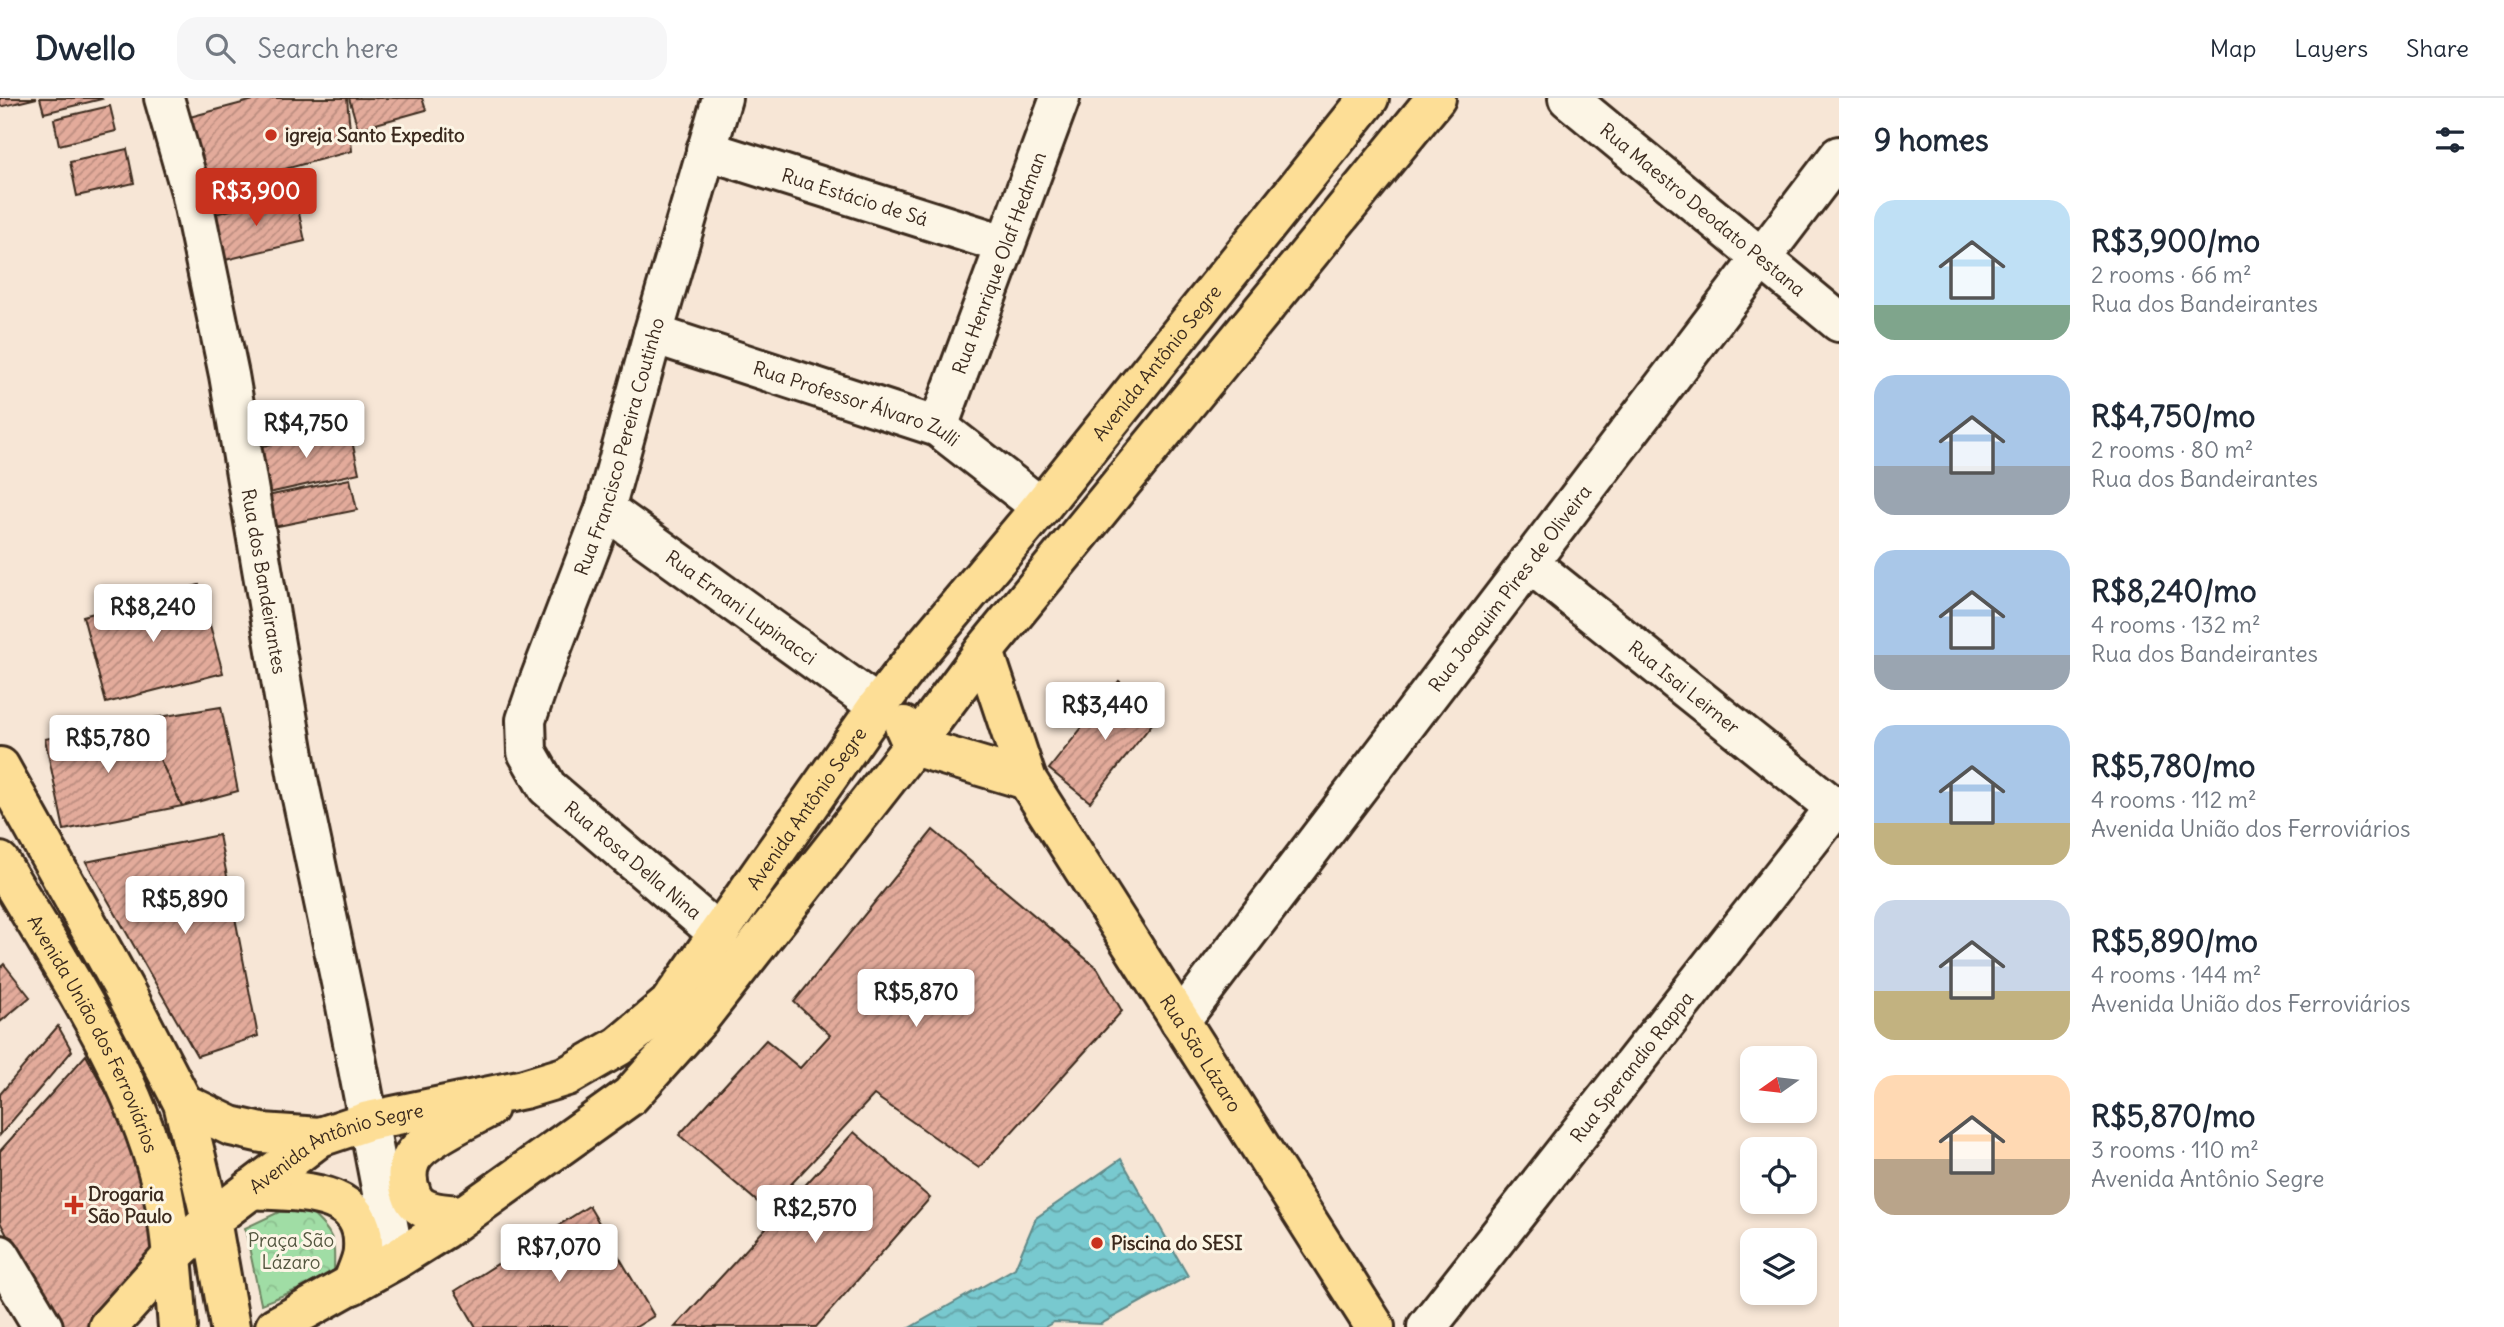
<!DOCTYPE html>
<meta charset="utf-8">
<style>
body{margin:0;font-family:Delius,sans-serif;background:#f6f6f7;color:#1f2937;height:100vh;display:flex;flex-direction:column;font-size:26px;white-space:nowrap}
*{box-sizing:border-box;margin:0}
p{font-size:23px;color:#747a83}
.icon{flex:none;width:38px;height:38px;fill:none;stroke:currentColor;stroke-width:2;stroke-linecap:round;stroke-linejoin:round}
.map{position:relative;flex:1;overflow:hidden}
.sheet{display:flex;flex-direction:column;background:#fff;width:665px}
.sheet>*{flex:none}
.needle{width:46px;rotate:256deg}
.buttons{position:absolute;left:1740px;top:948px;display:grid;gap:14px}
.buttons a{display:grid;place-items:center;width:77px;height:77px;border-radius:14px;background:#fff;box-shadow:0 4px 10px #0003;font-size:35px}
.price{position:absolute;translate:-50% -60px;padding:0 16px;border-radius:7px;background:#fff;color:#222;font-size:23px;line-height:46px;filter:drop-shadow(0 2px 4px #0008)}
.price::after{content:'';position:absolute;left:50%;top:42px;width:21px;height:16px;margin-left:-10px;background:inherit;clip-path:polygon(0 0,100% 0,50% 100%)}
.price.selected{background:#c8321e;color:#fff}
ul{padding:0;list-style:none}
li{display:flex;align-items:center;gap:21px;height:175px;padding:0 35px}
li span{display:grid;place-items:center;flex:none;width:196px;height:140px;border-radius:21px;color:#555}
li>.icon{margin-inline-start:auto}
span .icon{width:84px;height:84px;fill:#fffc;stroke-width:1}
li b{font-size:30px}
h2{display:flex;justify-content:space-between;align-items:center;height:84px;padding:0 35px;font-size:30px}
header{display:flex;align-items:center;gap:42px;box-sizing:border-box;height:98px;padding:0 35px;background:#fff;border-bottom:2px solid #e0e1e3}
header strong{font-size:33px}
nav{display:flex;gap:38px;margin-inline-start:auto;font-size:24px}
.search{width:490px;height:63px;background:#f6f6f7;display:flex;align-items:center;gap:18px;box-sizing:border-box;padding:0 24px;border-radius:21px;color:#747a83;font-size:26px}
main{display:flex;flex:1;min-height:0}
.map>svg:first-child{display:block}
.forest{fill:url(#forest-crowns);stroke:#6e8462;stroke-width:2}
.water{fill:url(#water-waves);stroke:#608988;stroke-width:2}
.building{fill:url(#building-hatch);stroke:#3b2a1e;stroke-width:2}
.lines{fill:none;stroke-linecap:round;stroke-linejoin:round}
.minor-casing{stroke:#3b2a1e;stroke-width:44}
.major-casing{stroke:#3b2a1e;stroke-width:44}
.minor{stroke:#fcf5e5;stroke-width:38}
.major{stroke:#fdde96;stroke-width:38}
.poi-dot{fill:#c8321e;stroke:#fcf5e5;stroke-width:2.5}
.labels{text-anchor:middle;stroke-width:6;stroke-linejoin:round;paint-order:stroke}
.poi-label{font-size:19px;font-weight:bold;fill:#3b2a1e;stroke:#fcf5e5;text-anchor:start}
.street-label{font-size:19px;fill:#3b2a1e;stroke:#fcf5e5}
.park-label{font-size:19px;fill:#545740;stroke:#fcf5e5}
</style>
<header>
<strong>Dwello</strong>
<div class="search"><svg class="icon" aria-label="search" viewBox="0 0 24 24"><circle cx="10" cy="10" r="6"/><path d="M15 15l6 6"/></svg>Search here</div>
<nav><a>Map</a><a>Layers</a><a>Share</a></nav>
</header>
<main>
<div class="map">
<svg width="1839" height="1229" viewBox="0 0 1839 1229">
<defs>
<pattern id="forest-crowns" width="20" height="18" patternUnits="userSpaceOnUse" patternTransform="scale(1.75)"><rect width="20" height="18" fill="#a0dda5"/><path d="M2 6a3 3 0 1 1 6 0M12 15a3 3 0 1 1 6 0" fill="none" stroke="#8bbe8e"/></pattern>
<pattern id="water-waves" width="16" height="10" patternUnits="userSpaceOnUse" patternTransform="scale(1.75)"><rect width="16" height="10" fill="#78c9cf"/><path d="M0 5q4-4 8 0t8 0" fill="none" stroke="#64a3a7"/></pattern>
<pattern id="building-hatch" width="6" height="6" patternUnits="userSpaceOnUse" patternTransform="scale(1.75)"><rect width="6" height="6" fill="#e3ab9b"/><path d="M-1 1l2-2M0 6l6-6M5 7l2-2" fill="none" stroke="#b98b7e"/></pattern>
</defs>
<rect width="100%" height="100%" fill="#f7e6d6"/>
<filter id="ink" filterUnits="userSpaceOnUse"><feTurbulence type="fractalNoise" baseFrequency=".0143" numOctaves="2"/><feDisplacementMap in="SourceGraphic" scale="14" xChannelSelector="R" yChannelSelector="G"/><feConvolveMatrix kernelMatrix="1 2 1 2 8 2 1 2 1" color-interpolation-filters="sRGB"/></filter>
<g filter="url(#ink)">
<path class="forest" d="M279,1114H310C334,1136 335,1140 334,1173L304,1189L261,1206L245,1130Z"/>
<polygon class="water" points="1121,1061 1188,1178 1101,1226 1054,1224 1045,1229 911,1229 1015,1170 1036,1120"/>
<g class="building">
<polygon points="0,0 37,0 0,9"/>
<polygon points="40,0 101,0 102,1 44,15"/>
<polygon points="261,0 347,0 352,53 207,92 186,20"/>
<polygon points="349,0 422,0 426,12 358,31"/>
<polygon points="110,8 116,33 59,47 54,21"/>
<polygon points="127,51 134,85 77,98 70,64"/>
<polygon points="295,97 305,143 217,164 206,118"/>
<polygon points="349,329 359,375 264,396 254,350"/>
<polygon points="350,381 357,412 273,429 267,398"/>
<polygon points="199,487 223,575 106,605 83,518"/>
<polygon points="1119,583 1160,616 1090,704 1049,671"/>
<polygon points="221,609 238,693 182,708 141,622"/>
<polygon points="141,622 182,708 64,732 45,641"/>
<polygon points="933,732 1098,871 1122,913 979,1070 874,997 767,1112 679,1037 766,942 800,970 830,937 794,904"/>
<polygon points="219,737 258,938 197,958 86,764"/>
<polygon points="4,866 30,899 0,924 0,870"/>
<polygon points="58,928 72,953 0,1037 0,996"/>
<polygon points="86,957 124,1028 147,1090 153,1148 92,1229 55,1229 0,1124 0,1053"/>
<polygon points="854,1034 930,1100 816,1229 675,1229"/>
<polygon points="589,1108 654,1218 636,1229 476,1229 455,1193"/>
</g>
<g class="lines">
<g class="minor-casing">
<g id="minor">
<path id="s1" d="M164,0L191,94L229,277L298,681L346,908L395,1162"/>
<path id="s2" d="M1568,0L1839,224"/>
<path id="s3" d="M706,52L1004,146"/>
<path id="s4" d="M653,236L938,329L1041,409"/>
<path id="s5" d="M938,329L1060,0"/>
<path id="s6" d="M605,411L878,608"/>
<path id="s7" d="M1528,464L1839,713"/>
<path id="s8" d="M719,836L547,689L527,654L526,622L540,581L605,411L653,236L722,0"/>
<path id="s9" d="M1180,923L1839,58"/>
<polyline points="0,1157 43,1229"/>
<path id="s10" d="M1427,1229L1835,710"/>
</g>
</g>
<g class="major-casing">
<g id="major">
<path id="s11" d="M984,553L1027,682L1375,1229"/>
<polyline points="904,628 913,648 1027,682"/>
<polyline points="0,669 125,893 183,1005 211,1122 230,1229"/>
<path id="s12" d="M0,764C59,865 130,967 160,1081C171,1126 174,1183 178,1229"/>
<polyline points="183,1005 231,1028 262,1035 320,1039"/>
<path d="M251,1091C294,1094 367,1088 363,1151C363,1162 355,1176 352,1187"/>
<path d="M463,1117C444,1116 417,1116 411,1095C407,1084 406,1072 411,1062C420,1042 469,1021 488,1010"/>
<path id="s13" d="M108,1229L171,1159L211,1122L320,1039L368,1023L524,991L567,978L619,948L669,906L878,608L921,552L1041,409L1369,0"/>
<polyline points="275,1229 395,1162 443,1132 630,998 700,920 913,648 984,553 1436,0"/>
</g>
</g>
<use href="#minor" class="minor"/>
<use href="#major" class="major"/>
</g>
</g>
<g class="poi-dot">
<circle cx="271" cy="37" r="7"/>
<path d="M70.5 1096.5h7v7h7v7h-7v7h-7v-7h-7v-7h7z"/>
<circle cx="1097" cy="1145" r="7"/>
</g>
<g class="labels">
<g class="poi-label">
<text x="285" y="44">igreja Santo Expedito</text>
<text x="88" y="1103">Drogaria<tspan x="88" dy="22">São Paulo</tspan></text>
<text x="1111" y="1152">Piscina do SESI</text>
</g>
<g class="street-label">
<text dy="7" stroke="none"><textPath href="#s3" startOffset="156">Rua Estácio de Sá</textPath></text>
<text dy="7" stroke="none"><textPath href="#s2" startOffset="175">Rua Maestro Deodato Pestana</textPath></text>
<text dy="7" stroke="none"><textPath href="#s5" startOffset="175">Rua Henrique Olaf Hedman</textPath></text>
<text dy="7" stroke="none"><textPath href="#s13" startOffset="1472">Avenida Antônio Segre</textPath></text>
<text dy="7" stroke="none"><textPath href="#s4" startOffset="215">Rua Professor Álvaro Zulli</textPath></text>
<text dy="7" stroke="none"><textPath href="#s8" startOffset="588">Rua Francisco Pereira Coutinho</textPath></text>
<text dy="7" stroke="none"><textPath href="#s1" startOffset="494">Rua dos Bandeirantes</textPath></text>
<text dy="7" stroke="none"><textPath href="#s9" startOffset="544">Rua Joaquim Pires de Oliveira</textPath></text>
<text dy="7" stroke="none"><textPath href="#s6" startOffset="168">Rua Ernani Lupinacci</textPath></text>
<text dy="7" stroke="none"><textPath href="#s7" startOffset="200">Rua Isai Leirner</textPath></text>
<text dy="7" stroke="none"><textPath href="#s13" startOffset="905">Avenida Antônio Segre</textPath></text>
<text transform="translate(633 762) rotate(40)" y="7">Rua Rosa Della Nina</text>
<text dy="7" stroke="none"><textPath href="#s12" startOffset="196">Avenida União dos Ferroviários</textPath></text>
<text dy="7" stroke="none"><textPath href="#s11" startOffset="460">Rua São Lázaro</textPath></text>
<text dy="7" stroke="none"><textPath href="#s10" startOffset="331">Rua Sperandio Rappa</textPath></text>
<text dy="7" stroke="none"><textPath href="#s13" startOffset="296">Avenida Antônio Segre</textPath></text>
</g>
<g class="park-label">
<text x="291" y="1149">Praça São<tspan x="291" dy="22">Lázaro</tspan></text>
</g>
</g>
</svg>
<div class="buttons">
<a><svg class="needle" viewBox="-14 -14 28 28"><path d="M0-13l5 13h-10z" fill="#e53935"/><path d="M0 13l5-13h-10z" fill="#747a83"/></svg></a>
<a><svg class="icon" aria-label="locate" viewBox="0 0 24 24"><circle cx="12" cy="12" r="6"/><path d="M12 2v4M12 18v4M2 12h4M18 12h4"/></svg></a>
<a><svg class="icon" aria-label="layers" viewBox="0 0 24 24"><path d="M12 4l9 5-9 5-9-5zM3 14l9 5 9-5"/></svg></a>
</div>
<b class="price selected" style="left:256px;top:130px">R$3,900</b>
<b class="price" style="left:306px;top:362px">R$4,750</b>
<b class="price" style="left:153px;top:546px">R$8,240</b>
<b class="price" style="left:1105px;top:644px">R$3,440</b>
<b class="price" style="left:108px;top:677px">R$5,780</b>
<b class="price" style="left:185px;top:838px">R$5,890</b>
<b class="price" style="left:916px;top:931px">R$5,870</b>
<b class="price" style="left:815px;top:1147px">R$2,570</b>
<b class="price" style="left:559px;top:1186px">R$7,070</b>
</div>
<section class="sheet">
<h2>9 homes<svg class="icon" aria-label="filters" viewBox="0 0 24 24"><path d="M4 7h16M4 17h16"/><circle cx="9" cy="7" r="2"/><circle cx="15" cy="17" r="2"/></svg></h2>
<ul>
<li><span style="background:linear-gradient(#bfe0f5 75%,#7fa58c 0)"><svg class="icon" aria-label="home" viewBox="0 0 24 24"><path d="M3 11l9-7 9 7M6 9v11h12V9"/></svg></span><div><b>R$3,900/mo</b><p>2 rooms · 66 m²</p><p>Rua dos Bandeirantes</p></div></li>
<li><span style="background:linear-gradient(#a9c7e8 65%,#9aa5b1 0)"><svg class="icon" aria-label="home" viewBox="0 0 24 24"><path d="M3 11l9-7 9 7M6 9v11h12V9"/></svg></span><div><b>R$4,750/mo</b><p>2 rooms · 80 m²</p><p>Rua dos Bandeirantes</p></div></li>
<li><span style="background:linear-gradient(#a9c7e8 75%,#9aa5b1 0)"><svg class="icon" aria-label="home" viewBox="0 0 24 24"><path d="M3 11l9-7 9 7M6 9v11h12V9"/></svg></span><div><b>R$8,240/mo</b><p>4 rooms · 132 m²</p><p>Rua dos Bandeirantes</p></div></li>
<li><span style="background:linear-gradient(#a9c7e8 70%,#c2b280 0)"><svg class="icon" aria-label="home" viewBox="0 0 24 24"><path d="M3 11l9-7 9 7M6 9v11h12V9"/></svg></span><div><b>R$5,780/mo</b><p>4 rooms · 112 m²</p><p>Avenida União dos Ferroviários</p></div></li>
<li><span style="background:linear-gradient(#c9d6e8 65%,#c2b280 0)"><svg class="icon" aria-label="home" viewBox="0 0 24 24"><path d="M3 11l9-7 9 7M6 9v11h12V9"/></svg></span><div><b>R$5,890/mo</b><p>4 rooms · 144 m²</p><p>Avenida União dos Ferroviários</p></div></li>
<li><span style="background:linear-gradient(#ffd9b3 60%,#b9a48a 0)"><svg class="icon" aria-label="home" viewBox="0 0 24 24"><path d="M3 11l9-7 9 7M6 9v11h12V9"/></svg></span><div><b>R$5,870/mo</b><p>3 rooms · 110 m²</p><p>Avenida Antônio Segre</p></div></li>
</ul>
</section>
</main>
